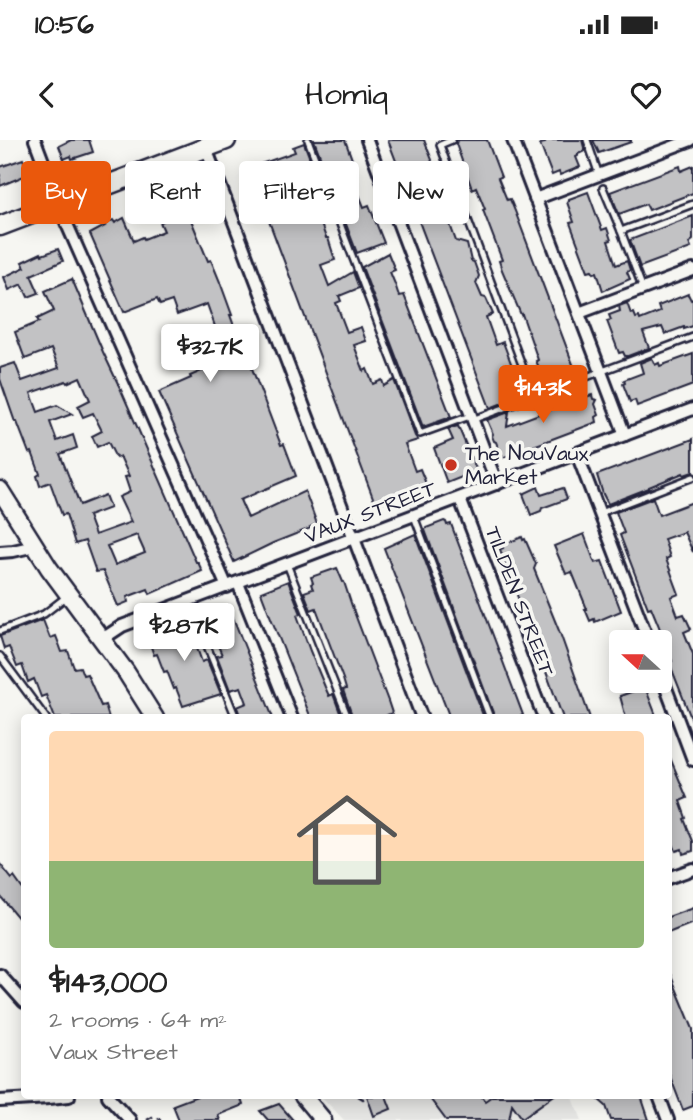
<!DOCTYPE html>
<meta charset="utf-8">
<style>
body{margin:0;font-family:"Architects Daughter",sans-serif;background:#f2f2f2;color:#222;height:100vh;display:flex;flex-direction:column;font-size:26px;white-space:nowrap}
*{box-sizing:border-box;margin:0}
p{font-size:23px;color:#767676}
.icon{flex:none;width:38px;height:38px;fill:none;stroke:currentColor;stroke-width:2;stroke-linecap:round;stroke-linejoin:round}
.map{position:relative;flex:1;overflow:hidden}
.side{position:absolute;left:21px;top:574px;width:651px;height:385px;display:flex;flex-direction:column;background:#fff;border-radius:7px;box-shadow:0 4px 18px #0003}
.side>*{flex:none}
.banner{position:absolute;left:21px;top:21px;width:651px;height:63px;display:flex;gap:14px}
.needle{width:46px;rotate:291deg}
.controls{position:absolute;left:609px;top:490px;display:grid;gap:14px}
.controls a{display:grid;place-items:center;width:63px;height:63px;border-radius:7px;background:#fff;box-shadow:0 4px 18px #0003;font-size:35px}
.price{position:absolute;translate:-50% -60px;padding:0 16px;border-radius:7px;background:#fff;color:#222;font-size:23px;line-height:46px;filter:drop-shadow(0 2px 4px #0008)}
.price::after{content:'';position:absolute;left:50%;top:42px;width:21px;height:16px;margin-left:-10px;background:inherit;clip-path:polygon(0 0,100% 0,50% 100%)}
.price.active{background:#ea580c;color:#fff}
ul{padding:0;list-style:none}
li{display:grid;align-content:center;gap:14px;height:371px;padding:0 28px}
li span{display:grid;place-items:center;height:217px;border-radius:7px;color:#555}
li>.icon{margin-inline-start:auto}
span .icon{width:126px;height:126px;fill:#fffc;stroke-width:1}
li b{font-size:30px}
.tag{padding:0 24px;border-radius:7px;background:#fff;box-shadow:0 4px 18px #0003;font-size:24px;line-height:63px}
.tag.active{background:#ea580c;color:#fff}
.status{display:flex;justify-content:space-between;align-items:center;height:49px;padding:0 35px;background:#fff;direction:ltr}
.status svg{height:19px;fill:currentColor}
header{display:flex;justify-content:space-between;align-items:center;height:91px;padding:0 28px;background:#fff;font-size:32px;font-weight:600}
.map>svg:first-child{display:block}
.built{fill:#e6e6e4}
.building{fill:#c2c2c4;stroke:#22223b;stroke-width:2;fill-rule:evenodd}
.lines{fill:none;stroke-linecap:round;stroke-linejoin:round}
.lane-casing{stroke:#22223b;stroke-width:10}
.street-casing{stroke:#22223b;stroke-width:16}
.secondary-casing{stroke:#22223b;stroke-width:21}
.primary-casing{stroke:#22223b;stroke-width:23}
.path{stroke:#22223b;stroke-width:2.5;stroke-dasharray:7 5;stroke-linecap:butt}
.lane{stroke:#f6f6f2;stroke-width:5}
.street{stroke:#f6f6f2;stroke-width:10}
.secondary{stroke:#f6f6f2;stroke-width:16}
.primary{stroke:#f6f6f2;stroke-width:18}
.poi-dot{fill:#c8321e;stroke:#f6f6f2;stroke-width:2.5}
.labels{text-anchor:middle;stroke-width:7;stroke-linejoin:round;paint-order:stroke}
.poi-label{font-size:21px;fill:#22223b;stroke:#f6f6f2;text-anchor:start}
.street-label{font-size:21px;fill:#22223b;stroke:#f6f6f2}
</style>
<div class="status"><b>10:56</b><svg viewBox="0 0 49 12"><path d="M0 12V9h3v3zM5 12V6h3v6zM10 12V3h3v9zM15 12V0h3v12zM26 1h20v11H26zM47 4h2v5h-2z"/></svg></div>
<header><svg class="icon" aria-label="back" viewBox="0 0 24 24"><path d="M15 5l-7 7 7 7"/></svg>Homiq<svg class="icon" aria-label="heart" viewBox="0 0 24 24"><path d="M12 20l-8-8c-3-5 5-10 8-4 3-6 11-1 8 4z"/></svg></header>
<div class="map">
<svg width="693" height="980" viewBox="0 0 693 980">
<rect width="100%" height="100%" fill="#f6f6f2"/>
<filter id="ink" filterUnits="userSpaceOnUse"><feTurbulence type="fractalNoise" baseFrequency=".0143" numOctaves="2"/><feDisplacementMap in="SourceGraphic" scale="14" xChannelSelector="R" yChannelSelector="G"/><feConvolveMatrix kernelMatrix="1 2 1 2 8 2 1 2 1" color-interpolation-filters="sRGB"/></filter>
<g filter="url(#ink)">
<polygon class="built" points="321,956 572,956 582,980 344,980"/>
<g class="building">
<polygon points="71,0 89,0 93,12 72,19 71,16 64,19 59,6"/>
<polygon points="314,0 345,0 353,22 347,24 364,67 369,65 384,103 357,113"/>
<polygon points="388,0 424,0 432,20 429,27 456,101 467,104 471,121 474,122 479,136 476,143 482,157 486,158 493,174 486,177 496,205 503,202 523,255 490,268"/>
<polygon points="457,0 487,0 501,37 498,38 507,60 510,59 515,71 577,235 548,246 542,229 540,230 536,221 538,220 522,174 521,175 502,130 499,121 502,120 483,70 485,69 476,47 472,49 456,4"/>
<polygon points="544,0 582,0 585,11 578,14 578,16 576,17 580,27 560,35 559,32 552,35 540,4 545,3"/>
<polygon points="593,0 631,0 631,2 599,13"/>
<polygon points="304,3 312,24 301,28 306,41 291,47 301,72 315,67 326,98 328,98 335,120 321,125 329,146 353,132 359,148 339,156 341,161 336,163 347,192 361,187 366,201 354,205 364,231 367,229 373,244 382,240 384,246 394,240 415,296 418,300 405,304 415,331 420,329 427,346 383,362 382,360 375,363 249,28 295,12 293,7"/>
<polygon points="23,19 29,34 0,46 0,27"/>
<polygon points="680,26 681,31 693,26 693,53 649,70 646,64 619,74 610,52"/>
<polygon points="588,52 602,90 607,88 611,100 608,101 616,125 627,121 630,130 627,132 630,139 603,151 597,132 594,133 592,130 588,131 570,83 574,82 567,62 569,61 569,59"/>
<polygon points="189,64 195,79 191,80 208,121 211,120 220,142 232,175 230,175 237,194 239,194 281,305 284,304 296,336 240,360 248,378 305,351 317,384 310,387 311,388 273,403 234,422 159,252 191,238 190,236 211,227 202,201 218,195 207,164 177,175 172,161 160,165 157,159 124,172 90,94 105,86 104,85 113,80 115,83 124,78 134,101 143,97 144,99 164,91 160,82 163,81 161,74"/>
<polygon points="693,76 693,100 689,103 691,108 640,127 630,100"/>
<polygon points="58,109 63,121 31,135 39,153 28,157 22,144 9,150 4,137 25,127 22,122 41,113 42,115"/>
<polygon points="388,113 395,130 390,132 395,144 399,156 404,155 451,277 423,287 362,127"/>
<path d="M72,139L103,212L121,250L196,422H198L202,431L150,454L148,449L127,457L128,462L118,466L103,431L96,432L85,401L75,404L66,374L62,375L50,342L40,346L37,336L40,334L32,312L29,313L17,282H15L0,239V228L15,223L22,241L59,228L51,209L25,219L15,192L39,182L37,179L54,171L45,151ZM80,237L90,260L78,266L80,271L83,277L93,273L102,291L92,296L97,307L108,302L116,318L120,316L129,336L125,337L130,352L119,357L131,382L95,395L88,376L110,368L105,355L80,365L60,314L77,308L73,295L57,301L50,282L72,274L57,265L38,272L31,253L66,241L67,243ZM137,395L145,413L115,425L107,406Z"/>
<polygon points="688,154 691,160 693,159 693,186 684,189 684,187 665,194 662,187 643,192 649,208 628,216 625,216 623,212 619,213 607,181 611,180 609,175 620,171 619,166 627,163 631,174 634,173 636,178 639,177 640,180 660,172 658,166"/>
<polygon points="693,214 693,245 637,266 635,260 630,262 623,244 625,243 624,240 643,233 640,223 652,218 655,225 659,223 660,226"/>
<polygon points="567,250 572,261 592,255 593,259 597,260 595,264 599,275 596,277 597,282 502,318 496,302 494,301 492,296 493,294 487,280 509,272 507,286 563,265 558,253"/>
<polygon points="458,286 477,331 447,343 434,308 453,300 448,289"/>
<polygon points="693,299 693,332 684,335 683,333 649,347 649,348 608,364 603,354 597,335"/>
<polygon points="538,347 541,355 563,348 567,359 542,368 541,371 531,375 523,354"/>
<polygon points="653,358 659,375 693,362 693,412 684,392 664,399 670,417 666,419 679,454 671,457 678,476 684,474 691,489 684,492 693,514 693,583 669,522 672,521 658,484 651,467 648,468 620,395 624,393 616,372"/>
<polygon points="444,381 446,382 447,385 451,384 523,575 515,578 495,578 425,390 426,388"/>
<polygon points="415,394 484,578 450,578 384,408"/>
<polygon points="584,394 595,423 602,421 621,471 595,482 594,479 590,481 585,469 587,469 572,432 566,434 554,406"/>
<polygon points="522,397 523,400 525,399 536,424 534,429 560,493 590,578 563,578 542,521 545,520 540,505 535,493 532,494 503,419 500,409 503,408 502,405"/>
<polygon points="337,428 343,442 344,442 353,469 388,561 392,573 387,575 388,578 353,578 343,550 346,549 343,539 316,468 311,470 304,452 313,449 311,444 313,443 311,437"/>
<polygon points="288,441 301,474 297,475 310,511 325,547 329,556 333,554 342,578 311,578 269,473 261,452"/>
<polygon points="228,465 236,485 273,578 241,578 237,567 247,563 241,547 230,550 217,516 222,515 217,503 213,493 208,495 200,475"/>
<polygon points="190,479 198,499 194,500 202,522 207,520 221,554 183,566 176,548 174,549 167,531 164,532 157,514 154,515 147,496 159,492 158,490"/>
<polygon points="43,480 50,498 56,496 62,512 68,511 74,528 80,527 83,535 87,534 101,566 105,565 109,578 55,578 46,555 41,557 34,539 28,542 22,525 17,527 9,507 4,509 0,496"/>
<polygon points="645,547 657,578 626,578 620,556"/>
<polygon points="668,613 687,658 680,661 686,678 684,679 693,701 693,711 683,714 682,709 676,711 668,693"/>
<polygon points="0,724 12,739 14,737 24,751 24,785 0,756"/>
<polygon points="693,768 693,783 668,793 668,777"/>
<polygon points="668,829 693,889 693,966 683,970 668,931"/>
<polygon points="197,956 240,956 243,965 218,975 220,980 179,980 173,965"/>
<polygon points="367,956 386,956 391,969 374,976"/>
<polygon points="428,956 481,956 485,961 492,956 553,956 522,978 512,964 509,980 446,980"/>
<polygon points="612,956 641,956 649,980 611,980 606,966 599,960"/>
<polygon points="279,964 293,980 268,980 260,971"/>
</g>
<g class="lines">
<g class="lane-casing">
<g id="lane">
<polyline points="308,0 420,294 470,276"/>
<polyline points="452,0 440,5 534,257"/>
<polyline points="587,0 599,35"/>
<polyline points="603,48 621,91"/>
<polyline points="643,149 621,91 693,64"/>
<polyline points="472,280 693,197"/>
<polyline points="600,373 693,337"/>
<polyline points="414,376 490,578"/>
<polyline points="287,424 348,578"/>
<polyline points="189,461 236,578"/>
<polyline points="0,491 44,474 66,457"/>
<polyline points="0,516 46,578"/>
</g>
</g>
<g class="street-casing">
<g id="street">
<polyline points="35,0 66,82 227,447"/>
<polyline points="367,0 497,344"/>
<polyline points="513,0 625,295"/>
<polyline points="204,3 422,578"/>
<polyline points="535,59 691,0"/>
<polyline points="579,173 693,130"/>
<polyline points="577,314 649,502"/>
<polyline points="460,359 544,578"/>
<polyline points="0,412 13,411 35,406"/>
<polyline points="238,443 292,578"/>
<polyline points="101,500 122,486 693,269"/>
<polyline points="660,532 693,620"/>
<polyline points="668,738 693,729"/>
<polyline points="0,835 24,862"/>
<polyline points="108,956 130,980"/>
<polyline points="659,956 668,980"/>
<polyline points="0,961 49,958 69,956"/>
</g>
</g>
<g class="secondary-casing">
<g id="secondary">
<polyline points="0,350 49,428 126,532 155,578"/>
<polyline points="303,956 323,980"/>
</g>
</g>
<g class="primary-casing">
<polyline id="primary" points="0,86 226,0"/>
</g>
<g class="path">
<polyline points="358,956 363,959 366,958 365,956"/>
<polyline points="147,980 154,976 161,980"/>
</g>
<use href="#lane" class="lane"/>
<use href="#street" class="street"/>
<use href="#secondary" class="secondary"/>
<use href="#primary" class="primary"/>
</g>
</g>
<circle class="poi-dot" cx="451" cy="325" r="7"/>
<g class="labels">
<g class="poi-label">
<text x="465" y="320">The NouVaux<tspan x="465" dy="24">Market</tspan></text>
</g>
<g class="street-label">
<text transform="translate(370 372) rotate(-21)" y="7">VAUX STREET</text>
<text transform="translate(520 461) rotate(69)" y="7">TILDEN STREET</text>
</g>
</g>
</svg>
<div class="controls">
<a><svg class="needle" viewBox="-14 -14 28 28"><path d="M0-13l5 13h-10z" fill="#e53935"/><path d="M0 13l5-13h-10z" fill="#767676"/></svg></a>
</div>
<b class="price" style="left:210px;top:244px">$327K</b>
<b class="price active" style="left:543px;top:285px">$143K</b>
<b class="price" style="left:184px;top:523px">$287K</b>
<div class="banner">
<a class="tag active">Buy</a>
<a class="tag">Rent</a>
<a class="tag">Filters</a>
<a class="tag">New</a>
</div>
<section class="side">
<ul>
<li><span style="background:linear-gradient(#ffd9b3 60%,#8fb573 0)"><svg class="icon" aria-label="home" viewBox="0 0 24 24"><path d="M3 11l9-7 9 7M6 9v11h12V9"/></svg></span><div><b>$143,000</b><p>2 rooms · 64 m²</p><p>Vaux Street</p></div></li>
</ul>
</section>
</div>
